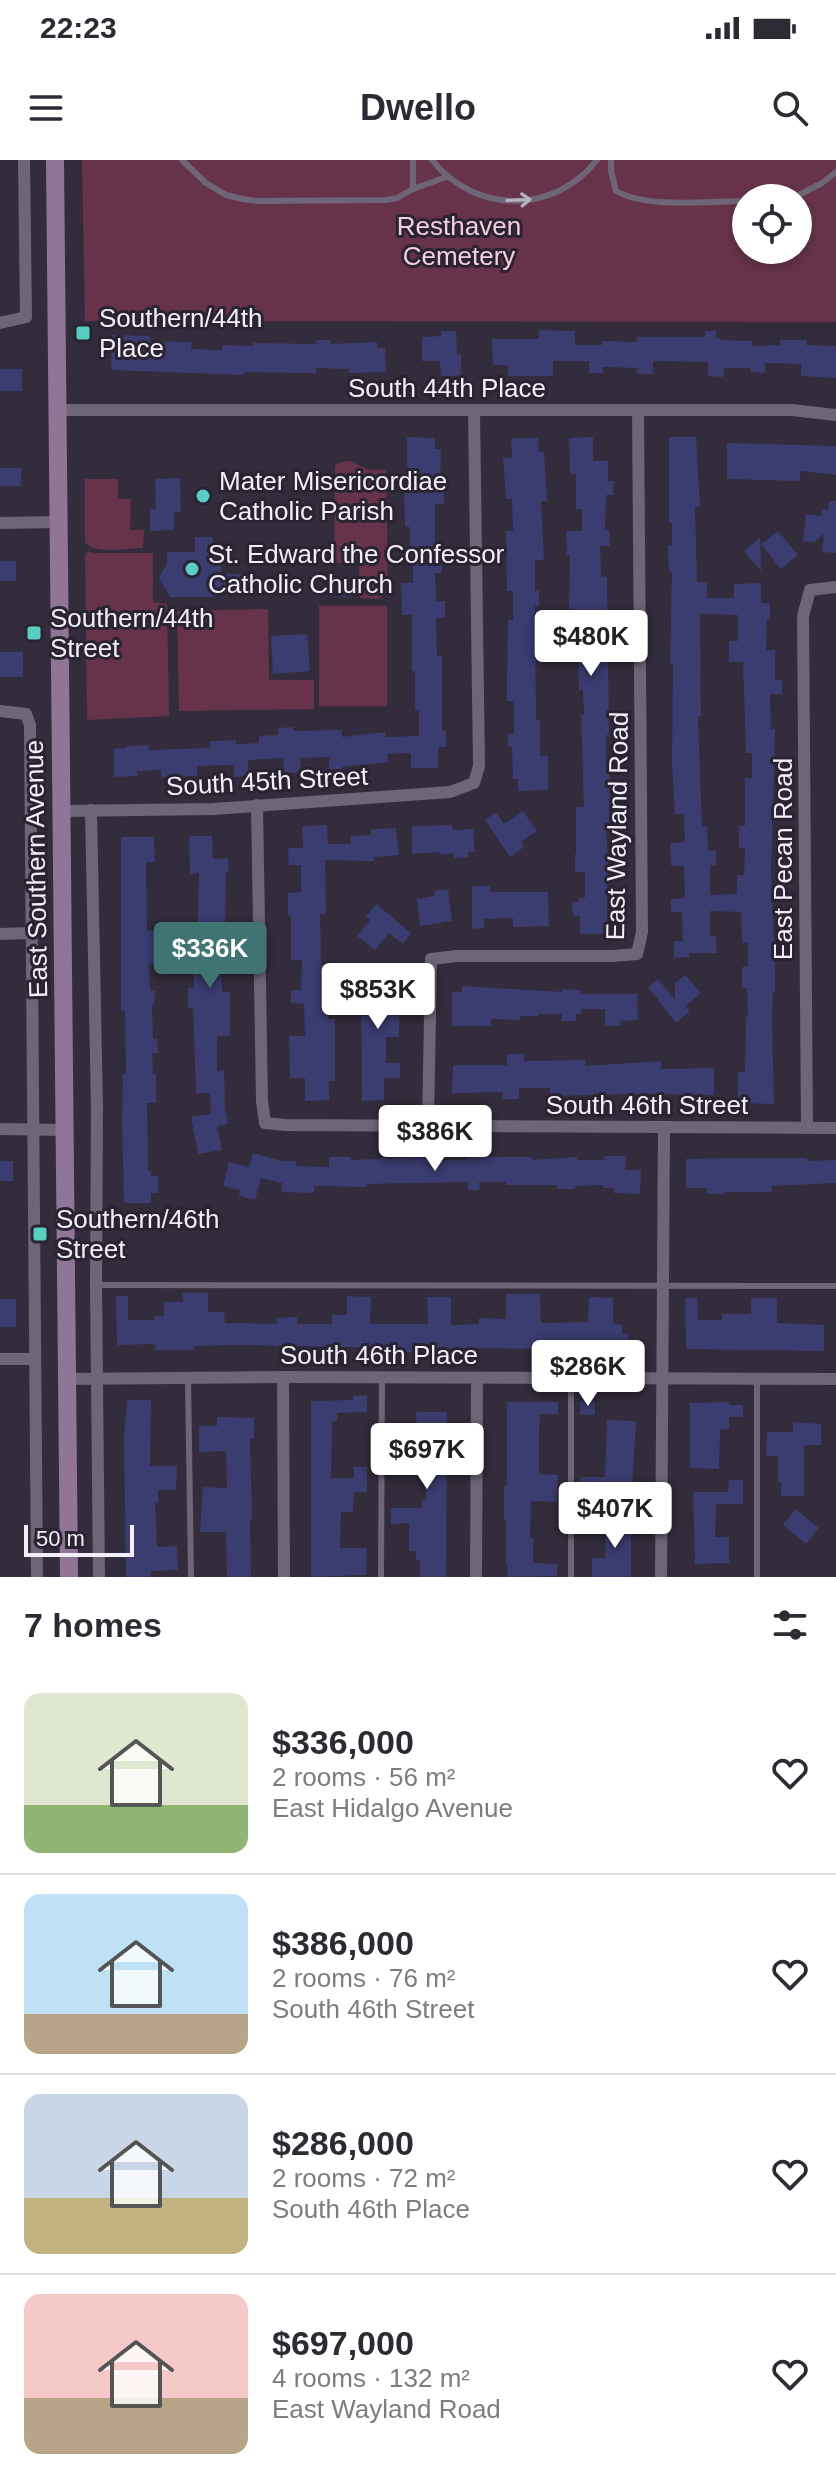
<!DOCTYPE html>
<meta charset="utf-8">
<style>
body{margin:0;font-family:Arial,sans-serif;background:#f7f7f7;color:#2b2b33;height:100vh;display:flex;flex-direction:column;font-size:30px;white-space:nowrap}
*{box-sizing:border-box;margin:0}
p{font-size:26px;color:#7c7c81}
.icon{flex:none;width:44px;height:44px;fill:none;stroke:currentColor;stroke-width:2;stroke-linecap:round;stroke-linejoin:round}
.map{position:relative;height:1417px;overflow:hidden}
.panel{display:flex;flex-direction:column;background:#fff;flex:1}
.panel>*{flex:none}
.buttons{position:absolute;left:732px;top:24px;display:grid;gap:16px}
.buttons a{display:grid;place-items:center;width:80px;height:80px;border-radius:50%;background:#fff;box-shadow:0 4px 12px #0003;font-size:40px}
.scale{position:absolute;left:24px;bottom:20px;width:110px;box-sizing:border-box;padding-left:8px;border:4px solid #f3eff9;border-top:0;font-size:22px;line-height:28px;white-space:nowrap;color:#f3eff9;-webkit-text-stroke:6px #292332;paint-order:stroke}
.price{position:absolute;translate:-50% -68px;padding:0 18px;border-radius:8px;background:#fff;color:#222;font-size:26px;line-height:52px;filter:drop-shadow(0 2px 4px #0008)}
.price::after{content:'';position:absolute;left:50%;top:48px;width:24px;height:18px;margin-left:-12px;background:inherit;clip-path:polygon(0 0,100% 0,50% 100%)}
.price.active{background:#3f7472;color:#fff}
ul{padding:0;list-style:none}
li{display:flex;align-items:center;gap:24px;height:200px;padding:0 24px}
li+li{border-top:2px solid #e1e1e2}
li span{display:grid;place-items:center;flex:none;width:224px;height:160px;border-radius:16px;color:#555}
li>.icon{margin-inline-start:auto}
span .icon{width:96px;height:96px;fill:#fffc;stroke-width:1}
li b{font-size:34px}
h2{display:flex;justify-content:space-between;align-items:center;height:96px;padding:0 24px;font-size:34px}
.status{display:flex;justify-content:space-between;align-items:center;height:56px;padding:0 40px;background:#fff;direction:ltr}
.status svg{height:22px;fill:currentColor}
header{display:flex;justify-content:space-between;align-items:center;height:104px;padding:0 24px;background:#fff;font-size:36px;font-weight:700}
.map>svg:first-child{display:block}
.green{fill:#67334a;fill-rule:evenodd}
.building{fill:#3b3c6f;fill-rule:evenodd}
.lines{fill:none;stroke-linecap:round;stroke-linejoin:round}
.service{stroke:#6e6678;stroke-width:6}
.minor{stroke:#6e6678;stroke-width:12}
.secondary{stroke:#917597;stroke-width:18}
.oneway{stroke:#b7b1bf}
.poi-dot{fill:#58cec0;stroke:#292332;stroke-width:3}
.labels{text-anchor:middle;stroke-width:6;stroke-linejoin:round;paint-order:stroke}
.park-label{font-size:26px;fill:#f4cedc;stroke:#292332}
.poi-label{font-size:26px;fill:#f3eff9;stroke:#292332;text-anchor:start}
.street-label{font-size:26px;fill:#f3eff9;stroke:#292332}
</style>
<div class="status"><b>22:23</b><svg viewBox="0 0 49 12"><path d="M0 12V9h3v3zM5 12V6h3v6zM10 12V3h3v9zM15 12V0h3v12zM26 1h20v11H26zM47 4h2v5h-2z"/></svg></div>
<header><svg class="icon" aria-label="menu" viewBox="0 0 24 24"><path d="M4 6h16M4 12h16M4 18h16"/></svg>Dwello<svg class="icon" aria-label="search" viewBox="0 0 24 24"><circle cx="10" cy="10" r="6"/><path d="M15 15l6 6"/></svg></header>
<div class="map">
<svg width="836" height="1417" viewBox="0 0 836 1417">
<rect width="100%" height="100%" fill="#332c3c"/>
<g class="green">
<path d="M82,0H836V162L85,161ZM746,38H798V90H746Z"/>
<polygon points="349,301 369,310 386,310 388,431 379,439 360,438 359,404 334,403 335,306 340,302"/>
<path d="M85,319H118V339H131L130,370H144L143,388C127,388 95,395 85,382Z"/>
<polygon points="88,391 94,393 153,393 153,442 167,444 169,556 87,560 85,395"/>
<rect x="319" y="446" width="68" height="100"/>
<polygon points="268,449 269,520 314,520 314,549 179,551 177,451"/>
</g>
<g class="building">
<polygon points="539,170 575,171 575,185 602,185 602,181 637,182 637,177 705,177 705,171 716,171 716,178 720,178 720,180 752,181 752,186 780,185 780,180 807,180 806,185 836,186 836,218 801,216 801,204 765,203 765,213 751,212 751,208 724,208 723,217 708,216 708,202 653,201 653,214 637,214 637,208 603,207 603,213 589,213 589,201 553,201 553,216 508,216 508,205 493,205 492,179 539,179"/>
<polygon points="441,171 456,171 457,195 461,194 461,216 441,216 440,201 422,201 422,177 441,176"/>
<polygon points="112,175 150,176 150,181 192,182 191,189 222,190 222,185 253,186 253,183 315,184 316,180 331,180 331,184 377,182 377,188 385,188 386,212 349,213 349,209 316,208 316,213 244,212 244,215 111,210"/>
<rect x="0" y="209" width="22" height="22"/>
<polygon points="407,277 435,278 435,289 441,289 440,326 444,326 444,344 435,344 435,399 442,399 442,413 435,413 436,441 445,441 445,458 436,458 437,496 442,496 442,571 446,571 446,587 438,587 438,608 411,608 411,593 387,594 388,602 342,607 342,609 329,609 329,597 300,598 301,612 284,613 283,598 248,600 248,616 234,617 234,605 197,606 197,616 161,617 161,610 137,611 137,616 114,617 114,589 127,588 127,586 149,585 149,590 210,588 210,581 236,580 236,584 259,583 259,576 278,575 278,568 293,567 293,571 342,570 342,577 385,572 385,577 419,576 419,550 415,550 415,511 412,511 412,455 402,455 401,423 413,423 413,401 410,401 410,367 405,367 404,327 407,327"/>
<polygon points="593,277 593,301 608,301 608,321 614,321 613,335 606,335 605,370 609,370 610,386 600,386 601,416 607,417 609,575 606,575 606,611 610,611 609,666 606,666 609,722 607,722 607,774 580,774 580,756 573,756 572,742 579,742 579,738 585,738 585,712 575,712 575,694 576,694 576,647 584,647 581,555 584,555 583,530 579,530 578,496 574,496 573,449 569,449 570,395 567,395 566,371 582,371 582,349 576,349 576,314 570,314 569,278"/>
<path d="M669,277H696L700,347H695L697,422H707V438H734V424L761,423V443H770V459H767L766,490H775V520H782V534H770L771,569H775L771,715L775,810V832H773L772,856L774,944L738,943V912H745L746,857H748L747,828H742V807H748V783H742L741,752L710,751V776H716L717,793H689V797L674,798V781H683L682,752H671V739L685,738L684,706H671L670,683L685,682L684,654H675L672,605L673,504H670L672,412H669L668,386L672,385V363H669ZM700,454L738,455V481H729V502H743L746,593H752V618H745V666H739V688H745L744,715H737V734L710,735V705H716V691H708L707,666L702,667L698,556H701Z"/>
<polygon points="511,278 538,278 539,292 544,292 547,341 541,341 544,400 535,400 535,431 539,431 539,446 535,446 536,560 540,560 540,596 548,596 548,630 518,631 518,619 513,619 512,587 508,587 508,574 514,574 514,541 507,541 507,515 508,460 513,460 513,431 507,431 506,371 513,371 512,339 506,339 503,298 512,298"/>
<polygon points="727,283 836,286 836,315 800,311 800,321 727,319"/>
<rect x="0" y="308" width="21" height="18"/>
<polygon points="180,318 181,352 174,352 174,370 150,371 150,349 156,349 155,319"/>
<polygon points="829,341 836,341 836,393 822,392 824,374 814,382 803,381 806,354 821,356 822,349 828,350"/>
<polygon points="778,371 798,395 781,409 761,384"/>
<polygon points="195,377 213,377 212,391 221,391 221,414 249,414 249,431 221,431 221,434 213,434 213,437 170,437 159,418 167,403 167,392 195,392"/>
<polygon points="760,378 761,411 744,391"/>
<rect x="0" y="401" width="16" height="20"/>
<polygon points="337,417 354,417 355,436 338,437"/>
<polygon points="307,474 310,511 273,514 271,476"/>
<rect x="0" y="492" width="23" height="25"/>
<polygon points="523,651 537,671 521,682 524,687 510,697 485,660 496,652 504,664"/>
<polygon points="327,665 328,684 351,684 351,676 371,675 371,669 396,668 399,695 374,697 374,701 325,700 326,754 320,754 321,806 326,806 326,850 328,850 328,859 335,859 335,921 329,921 329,940 305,941 305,918 290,918 289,876 305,876 304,844 291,843 291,830 301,830 302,800 291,800 291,755 288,756 288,733 301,732 301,705 289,705 288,688 303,688 302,666"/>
<polygon points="452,665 453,670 473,669 475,692 468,692 468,697 454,698 454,693 440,695 440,692 412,694 412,666"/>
<polygon points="189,676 212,676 213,699 228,698 229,712 226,712 225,770 227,770 228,803 221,804 222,832 230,832 230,876 217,876 217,911 224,910 225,948 228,964 217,966 222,990 198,994 191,957 211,954 210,933 196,933 193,847 188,848 188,828 194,828 194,813 203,813 203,787 197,787 199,713 190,714"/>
<polygon points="121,677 154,677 155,702 146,702 147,771 159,770 160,804 149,805 150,831 155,831 154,845 152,845 153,879 157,879 158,893 152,893 153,914 156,914 156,943 147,943 148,1011 151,1011 151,1016 158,1016 158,1033 151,1033 151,1043 124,1043 122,963 123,914 126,914 125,851 121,851"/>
<polygon points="472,726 490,726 490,732 548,732 549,766 513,767 513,758 484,759 484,768 472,769"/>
<polygon points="448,729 452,761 420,766 417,739 435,736 434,731"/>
<polygon points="376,744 411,773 403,784 389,773 375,790 357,776 370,760 366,756"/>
<polygon points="361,808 386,808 386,823 400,824 399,877 386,877 386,903 400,903 400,918 384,918 384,940 362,941"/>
<polygon points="685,815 701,833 686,846 690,851 676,863 648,827 658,819 675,840 675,823"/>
<polygon points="462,826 562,832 563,829 581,830 581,834 637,834 638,860 620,861 621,866 605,866 605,849 581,849 581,854 576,854 576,861 562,861 562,854 538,854 538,856 520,856 520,860 491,859 491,866 452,866 452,832 462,832"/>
<polygon points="507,894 524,894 524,901 585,900 585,906 661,901 661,909 714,908 714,935 633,934 550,936 550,928 519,928 519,939 503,939 503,932 452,933 453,905 507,905"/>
<polygon points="253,993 281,1001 296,1001 296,1006 329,1007 329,997 351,997 351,1000 443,996 443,1000 467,1000 467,997 532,997 532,1000 577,997 577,1000 603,1000 604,996 626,996 625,1010 641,1010 640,1034 614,1033 614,1028 603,1028 603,1025 575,1026 575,1029 557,1029 557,1025 506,1025 506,1022 479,1022 480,1030 468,1030 468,1022 367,1024 367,1027 314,1026 314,1033 281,1032 282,1023 261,1018 255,1040 239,1036 240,1030 223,1026 229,1002 249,1007"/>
<polygon points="733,998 807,998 807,1001 836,1000 836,1023 771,1026 772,1032 724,1032 724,1034 707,1034 707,1028 686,1028 686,999"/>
<rect x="0" y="1001" width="13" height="20"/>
<polygon points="183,1133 208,1133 208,1152 224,1152 225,1163 277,1164 276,1158 297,1157 297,1164 332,1164 332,1155 347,1155 347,1136 371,1137 370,1164 428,1164 427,1137 451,1137 451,1165 479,1164 479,1158 506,1159 506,1134 540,1134 541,1163 588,1162 589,1137 613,1138 613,1164 622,1165 622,1174 628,1174 628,1189 579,1189 579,1180 558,1180 558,1189 459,1188 420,1190 420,1192 397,1192 397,1188 236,1185 194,1186 194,1190 155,1190 155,1184 117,1185 116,1136 128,1136 128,1160 155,1160 155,1156 164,1156 164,1142 183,1142"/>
<polygon points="685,1138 697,1138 698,1160 722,1160 722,1154 751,1154 751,1138 777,1138 777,1163 824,1165 824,1191 686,1189"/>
<rect x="0" y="1139" width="16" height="28"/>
<polygon points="367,1235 367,1252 337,1253 337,1261 332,1261 331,1318 354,1318 354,1307 367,1307 367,1332 354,1332 353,1352 341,1352 340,1388 367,1388 366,1415 311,1417 311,1241 353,1240 353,1236"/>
<polygon points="127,1240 151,1240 150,1306 177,1306 176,1330 158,1330 158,1343 155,1343 157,1387 177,1386 178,1410 151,1411 151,1417 126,1417 124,1277"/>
<rect x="580" y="1241" width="15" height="14"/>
<polygon points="507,1242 558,1242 558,1254 540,1254 539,1269 539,1314 558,1315 557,1342 531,1341 530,1378 533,1378 533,1403 557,1404 557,1416 508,1417 507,1403 506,1403 506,1360 504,1360 504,1326 507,1326"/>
<polygon points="729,1242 729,1245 743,1245 743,1257 729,1257 729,1269 720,1270 719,1309 690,1308 690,1243"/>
<polygon points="416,1252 447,1252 446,1417 420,1417 420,1400 416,1400 416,1391 409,1391 409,1363 391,1364 391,1348 422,1348 422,1340 426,1340 426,1310 416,1310 416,1291 390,1291 390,1267 417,1267"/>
<polygon points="217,1257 254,1258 254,1279 250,1279 252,1359 250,1359 251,1417 227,1417 226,1372 200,1372 203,1327 227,1328 226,1291 199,1292 199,1266 217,1266"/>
<polygon points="607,1260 636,1261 632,1330 594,1329 595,1341 581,1342 580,1317 605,1317"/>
<polygon points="793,1262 821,1264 821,1285 804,1285 804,1336 781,1336 781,1322 778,1322 778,1296 766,1296 767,1272 793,1272"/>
<polygon points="729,1320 743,1320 743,1344 716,1344 715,1377 729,1377 729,1403 695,1404 693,1332 728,1332"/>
<polygon points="795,1349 819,1368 806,1384 783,1365"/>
<polygon points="606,1356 631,1357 631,1417 592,1417 592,1398 605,1398"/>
</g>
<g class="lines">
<g class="service">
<polyline points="182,0 206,23 226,35 242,39 258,41 386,40 397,38 413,29 446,17"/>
<path d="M432,0C475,54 554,55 597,0"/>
<path d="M611,0V11L616,31C648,49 709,41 746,41"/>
<polyline points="413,29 413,0"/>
<polyline points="793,38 822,23 836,12"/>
<polyline points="96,1125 836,1126"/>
<polyline points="571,1217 571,1417"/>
<polyline points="188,1218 191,1417"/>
<polyline points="757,1219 757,1417"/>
<polyline points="381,1417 382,1218"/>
</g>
<g class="minor">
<polyline points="0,163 26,157 24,0"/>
<polyline points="58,250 792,250 836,255"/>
<polyline points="0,363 59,362"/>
<polyline points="0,551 26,554 30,565 37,1417"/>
<polyline points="257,645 262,941 265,963 285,965 836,968"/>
<polyline points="91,650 97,948 96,1125 99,1417"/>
<polyline points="62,651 213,649 450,632 474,623 479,606 474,250"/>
<polyline points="0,774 31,773"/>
<polyline points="428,965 431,799 457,796 612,796 637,794 642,772 638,250"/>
<polyline points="807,968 803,456 810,430 836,427"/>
<polyline points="0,969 64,970"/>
<polyline points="0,1199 34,1199"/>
<polyline points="283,1217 284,1417"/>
<polyline points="66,1219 283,1217 836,1219"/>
<polyline points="476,1417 477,1218"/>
<polyline points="661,1417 664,967"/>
</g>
<polyline class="secondary" points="55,0 69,1417"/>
</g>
<defs><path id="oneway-shaft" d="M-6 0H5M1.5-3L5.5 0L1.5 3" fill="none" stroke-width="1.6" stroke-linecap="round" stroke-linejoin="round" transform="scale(2)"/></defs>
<use class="oneway" href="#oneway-shaft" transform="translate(519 40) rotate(-2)"/>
<g class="poi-dot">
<rect x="75" y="165" width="16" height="16" rx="4"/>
<circle cx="203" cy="336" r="8"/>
<circle cx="192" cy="409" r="8"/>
<rect x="26" y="465" width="16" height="16" rx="4"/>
<rect x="32" y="1066" width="16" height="16" rx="4"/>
</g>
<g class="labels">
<g class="park-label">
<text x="459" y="75">Resthaven<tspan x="459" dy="30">Cemetery</tspan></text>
</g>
<g class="poi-label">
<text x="99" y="167">Southern/44th<tspan x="99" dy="30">Place</tspan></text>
<text x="219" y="330">Mater Misericordiae<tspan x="219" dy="30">Catholic Parish</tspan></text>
<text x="208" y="403">St. Edward the Confessor<tspan x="208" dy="30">Catholic Church</tspan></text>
<text x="50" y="467">Southern/44th<tspan x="50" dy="30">Street</tspan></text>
<text x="56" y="1068">Southern/46th<tspan x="56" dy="30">Street</tspan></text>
</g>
<g class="street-label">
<text x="447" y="237">South 44th Place</text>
<text transform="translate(267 621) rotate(-3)" y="9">South 45th Street</text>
<text transform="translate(617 666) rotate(-89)" y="9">East Wayland Road</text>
<text transform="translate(783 699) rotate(-90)" y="9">East Pecan Road</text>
<text transform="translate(36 709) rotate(-91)" y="9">East Southern Avenue</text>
<text x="647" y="954">South 46th Street</text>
<text x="379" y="1204">South 46th Place</text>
</g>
</g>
</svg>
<div class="buttons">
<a><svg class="icon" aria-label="locate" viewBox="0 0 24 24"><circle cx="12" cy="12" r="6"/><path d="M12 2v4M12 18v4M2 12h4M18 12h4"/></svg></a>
</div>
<div class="scale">50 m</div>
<b class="price" style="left:591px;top:518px">$480K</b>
<b class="price active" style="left:210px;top:830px">$336K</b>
<b class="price" style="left:378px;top:871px">$853K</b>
<b class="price" style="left:435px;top:1013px">$386K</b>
<b class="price" style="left:588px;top:1248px">$286K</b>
<b class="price" style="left:427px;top:1331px">$697K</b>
<b class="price" style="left:615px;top:1390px">$407K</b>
</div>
<section class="panel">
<h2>7 homes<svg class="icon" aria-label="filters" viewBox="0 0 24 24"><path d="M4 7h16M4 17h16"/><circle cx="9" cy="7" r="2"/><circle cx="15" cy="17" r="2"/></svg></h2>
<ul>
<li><span style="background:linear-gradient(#dfe7d0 70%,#8fb573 0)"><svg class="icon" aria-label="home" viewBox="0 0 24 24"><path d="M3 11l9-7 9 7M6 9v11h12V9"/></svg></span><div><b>$336,000</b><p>2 rooms · 56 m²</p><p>East Hidalgo Avenue</p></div><svg class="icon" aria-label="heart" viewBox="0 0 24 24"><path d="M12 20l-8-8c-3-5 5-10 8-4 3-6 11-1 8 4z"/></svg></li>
<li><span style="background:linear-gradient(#bfe0f5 75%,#b9a48a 0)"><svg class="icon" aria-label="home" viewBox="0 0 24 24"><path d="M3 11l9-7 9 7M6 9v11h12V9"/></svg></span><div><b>$386,000</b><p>2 rooms · 76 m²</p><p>South 46th Street</p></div><svg class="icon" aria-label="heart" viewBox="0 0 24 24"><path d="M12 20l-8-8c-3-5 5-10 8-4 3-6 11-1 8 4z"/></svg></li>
<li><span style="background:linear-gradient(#c9d6e8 65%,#c2b280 0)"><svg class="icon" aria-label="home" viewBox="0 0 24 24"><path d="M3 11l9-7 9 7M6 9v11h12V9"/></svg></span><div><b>$286,000</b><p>2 rooms · 72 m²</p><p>South 46th Place</p></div><svg class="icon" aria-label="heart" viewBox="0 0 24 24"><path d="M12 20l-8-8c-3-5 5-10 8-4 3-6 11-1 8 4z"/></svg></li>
<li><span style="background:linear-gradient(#f6c9c9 65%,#b9a48a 0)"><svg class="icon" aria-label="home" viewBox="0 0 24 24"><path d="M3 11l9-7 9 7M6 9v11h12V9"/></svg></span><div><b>$697,000</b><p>4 rooms · 132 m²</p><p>East Wayland Road</p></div><svg class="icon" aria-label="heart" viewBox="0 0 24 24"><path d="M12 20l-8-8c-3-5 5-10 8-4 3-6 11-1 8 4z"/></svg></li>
</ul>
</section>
